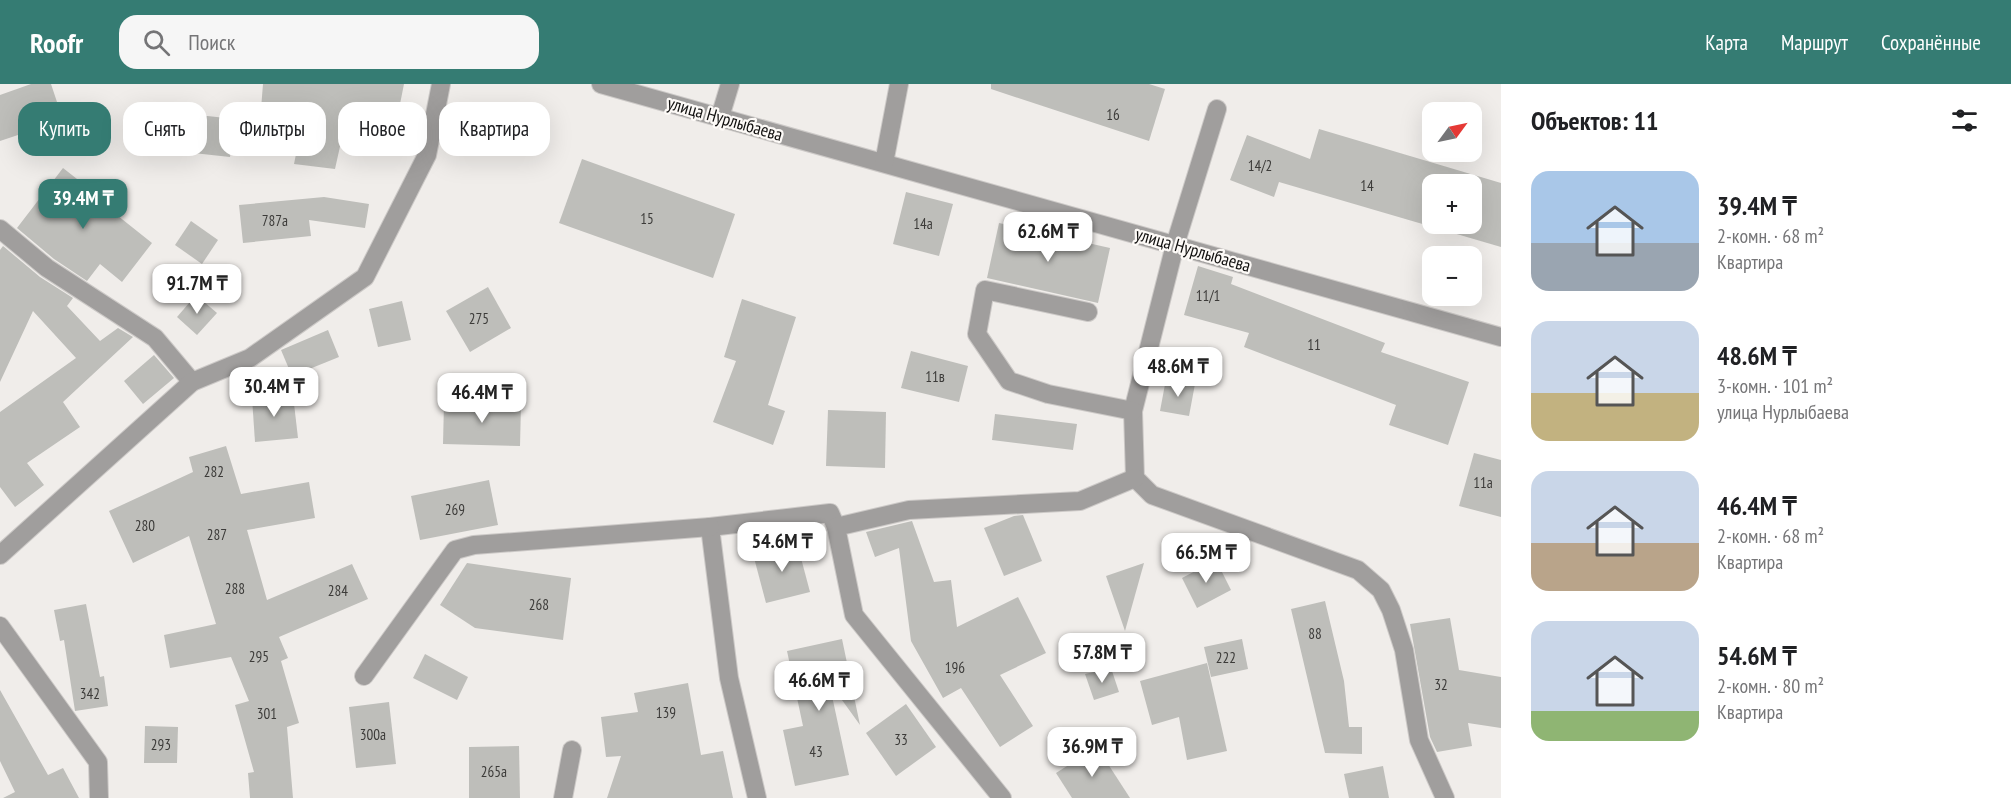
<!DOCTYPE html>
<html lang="ru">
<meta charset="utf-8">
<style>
body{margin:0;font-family:"PT Sans Narrow",sans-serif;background:#f6f6f6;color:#202124;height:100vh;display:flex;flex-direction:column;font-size:22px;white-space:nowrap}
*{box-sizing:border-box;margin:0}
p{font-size:20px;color:#757577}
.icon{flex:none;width:33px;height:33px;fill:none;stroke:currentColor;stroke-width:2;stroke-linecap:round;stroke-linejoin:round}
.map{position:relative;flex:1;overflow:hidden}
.side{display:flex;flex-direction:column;background:#fff;width:510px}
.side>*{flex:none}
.banner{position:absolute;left:18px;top:18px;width:570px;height:54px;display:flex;gap:12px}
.needle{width:39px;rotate:57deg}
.buttons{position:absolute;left:1422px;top:18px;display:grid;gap:12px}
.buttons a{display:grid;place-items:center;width:60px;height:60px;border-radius:12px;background:#fff;box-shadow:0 6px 24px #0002;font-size:30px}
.price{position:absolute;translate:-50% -51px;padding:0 14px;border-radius:12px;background:#fff;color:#222;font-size:20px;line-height:39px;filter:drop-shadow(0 2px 3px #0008)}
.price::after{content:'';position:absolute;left:50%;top:36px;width:18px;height:14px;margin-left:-9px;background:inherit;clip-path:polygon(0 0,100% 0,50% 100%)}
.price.on{background:#357c73;color:#fff}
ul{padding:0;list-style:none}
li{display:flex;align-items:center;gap:18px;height:150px;padding:0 30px}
li span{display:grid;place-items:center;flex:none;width:168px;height:120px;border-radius:18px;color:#555}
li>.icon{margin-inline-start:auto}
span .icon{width:72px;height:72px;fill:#fffc;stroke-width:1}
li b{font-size:26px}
h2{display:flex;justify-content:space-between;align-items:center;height:72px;padding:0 30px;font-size:26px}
.pill{padding:0 21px;border-radius:18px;background:#fff;box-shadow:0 6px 24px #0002;font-size:21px;line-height:54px}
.pill.on{background:#357c73;color:#fff}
header{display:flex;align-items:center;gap:36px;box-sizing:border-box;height:84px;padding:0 30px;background:#357c73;color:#fff}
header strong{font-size:28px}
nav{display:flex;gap:33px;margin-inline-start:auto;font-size:21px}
.search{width:420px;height:54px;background:#f6f6f6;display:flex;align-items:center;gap:15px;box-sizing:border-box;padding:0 21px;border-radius:18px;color:#757577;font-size:22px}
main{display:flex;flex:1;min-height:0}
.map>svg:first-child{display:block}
.building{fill:#bebeba;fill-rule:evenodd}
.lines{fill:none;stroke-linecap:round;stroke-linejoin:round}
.lane-casing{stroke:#ccc9c7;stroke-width:20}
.street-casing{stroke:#ccc9c7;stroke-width:20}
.lane{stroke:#a09e9d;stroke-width:18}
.street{stroke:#a09e9d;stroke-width:18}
.labels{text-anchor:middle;stroke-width:4.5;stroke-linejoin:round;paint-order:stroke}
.number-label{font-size:15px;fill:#3c3b39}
.street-label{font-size:18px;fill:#100f0e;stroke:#fdfaf7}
</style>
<header>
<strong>Roofr</strong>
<div class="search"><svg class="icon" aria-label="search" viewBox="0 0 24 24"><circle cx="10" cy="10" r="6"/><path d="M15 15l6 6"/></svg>Поиск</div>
<nav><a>Карта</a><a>Маршрут</a><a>Сохранённые</a></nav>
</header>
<main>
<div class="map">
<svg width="1501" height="714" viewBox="0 0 1501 714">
<rect width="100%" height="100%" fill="#f0edea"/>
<g class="building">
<polygon points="31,0 51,0 63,36 0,57 0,11"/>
<polygon points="263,0 404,0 396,40 347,31 335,85 294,80 304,30 261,25"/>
<polygon points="991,0 1149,0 1165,5 1149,57 991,5"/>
<polygon points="189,30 235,35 230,73 184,68"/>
<path d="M1319,45L1501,99V163L1279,98L1274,113L1230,96L1247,51L1310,75ZM1432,100H1472V140H1432Z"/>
<polygon points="582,75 735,130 713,194 559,139"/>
<polygon points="63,84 100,113 98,116 152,159 122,198 100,180 87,197 54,175 17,144"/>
<polygon points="906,108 953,120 939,172 893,160"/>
<polygon points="324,113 369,120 365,144 309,136 311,152 243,159 239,121"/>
<polygon points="191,137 218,156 202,180 175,161"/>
<polygon points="999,139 1110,164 1098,219 987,194"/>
<polygon points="3,162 40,193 73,214 67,222 100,257 118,244 133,253 63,318 80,343 27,379 44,401 15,423 0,403 0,328 76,274 33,227 0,298 0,166"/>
<polygon points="1198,182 1233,193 1231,200 1385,259 1381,268 1469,298 1448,361 1389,341 1396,321 1244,263 1249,249 1184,231"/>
<polygon points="488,203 511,244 470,268 446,227"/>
<polygon points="196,211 217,229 197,251 177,233"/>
<polygon points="742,215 796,233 768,321 785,327 773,361 713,338 736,277 724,273"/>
<polygon points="402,217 411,256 378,263 369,225"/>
<polygon points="328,246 339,273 292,292 281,266"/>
<polygon points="911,267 968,282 959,318 901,304"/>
<polygon points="154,271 174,294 143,320 124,297"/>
<polygon points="1166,295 1195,300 1189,332 1160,327"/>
<polygon points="293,311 298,354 255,358 252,314"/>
<polygon points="444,319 521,321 520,362 443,360"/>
<polygon points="828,326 886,328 885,384 826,382"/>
<polygon points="995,330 1077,340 1073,366 992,356"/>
<polygon points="226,362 241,410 309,398 315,434 247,446 267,516 352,480 368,515 279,553 288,574 281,577 299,639 287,643 293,714 250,714 248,689 254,688 235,621 249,617 231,573 170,584 164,551 216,540 189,452 133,479 109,427 193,388 189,373"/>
<polygon points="1474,369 1501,376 1501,433 1459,422"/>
<polygon points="489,396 498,441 420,456 411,412"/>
<polygon points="1023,431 1042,477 1004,492 984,444 1014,432"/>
<polygon points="912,437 934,498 951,496 957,543 1018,513 1046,569 1000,591 1033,642 1000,663 961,604 943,614 911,557 899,464 875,473 866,448"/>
<polygon points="797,459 810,508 766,519 753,470"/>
<polygon points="1216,476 1231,506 1197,524 1182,494"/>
<polygon points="467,479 571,494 563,556 475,544 440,521"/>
<polygon points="1144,479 1125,547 1106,492"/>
<polygon points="1325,517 1344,597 1349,643 1362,643 1362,670 1325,669 1291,525"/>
<polygon points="86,520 100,593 104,592 108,622 75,627 64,556 60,557 54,526"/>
<polygon points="1450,534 1459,586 1501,593 1501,644 1468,639 1472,662 1437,668 1430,653 1410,540"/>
<polygon points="842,555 860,641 829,598 849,691 795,702 783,646 803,642 787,567"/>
<polygon points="1242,555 1248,585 1211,593 1204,563"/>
<polygon points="425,570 468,593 457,616 413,594"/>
<polygon points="1207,579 1227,667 1187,676 1179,633 1152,641 1140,597"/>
<polygon points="1111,584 1119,608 1094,616 1085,590"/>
<polygon points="688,599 701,671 723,667 733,714 607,714 621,672 606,673 601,633 638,628 634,609"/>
<polygon points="0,606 48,691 63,684 79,714 3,714 15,708 0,677"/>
<polygon points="389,618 396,680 356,684 349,623"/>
<polygon points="906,620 936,663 896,692 866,649"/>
<polygon points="145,642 178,643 177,679 144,679"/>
<polygon points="519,662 520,714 469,714 469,663"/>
<polygon points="1097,663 1130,714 1072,714 1056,689"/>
<polygon points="1383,682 1389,714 1349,714 1344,690"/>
</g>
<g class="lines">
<g class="lane-casing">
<g id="lane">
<polyline points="1217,25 1175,161 1133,327 1135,394 1152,411 1358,486 1381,506 1391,526 1404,566 1419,656 1445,714"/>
<polyline points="720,33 730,0"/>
<polyline points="1088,228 985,206 977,250 1009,297 1048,310 1133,327"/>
<polyline points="757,714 729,594 710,443 830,429 836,443"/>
</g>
</g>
<g class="street-casing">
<g id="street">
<polyline points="601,0 1501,253"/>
<polyline points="884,79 899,0"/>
<polyline points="0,145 47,184 155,254 192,298"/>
<polyline points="0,471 192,298 250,274 365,193 427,71 441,0"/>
<polyline points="0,542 98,678 99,714"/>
<polyline points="364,592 455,466 474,461 710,443"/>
<polyline points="563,714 572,666"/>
<polyline points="1002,714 854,531 836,443 909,426 1080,417 1135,394"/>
</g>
</g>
<use href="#lane" class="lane"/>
<use href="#street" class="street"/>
</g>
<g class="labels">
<g class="number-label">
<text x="1113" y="36">16</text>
<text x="1260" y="87">14/2</text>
<text x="1367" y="107">14</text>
<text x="647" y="140">15</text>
<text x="275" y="142">787а</text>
<text x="923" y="145">14а</text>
<text x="1208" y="217">11/1</text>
<text x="479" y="240">275</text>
<text x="1314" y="266">11</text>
<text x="935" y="298">11в</text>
<text x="214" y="393">282</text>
<text x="1483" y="404">11а</text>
<text x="455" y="431">269</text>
<text x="145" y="447">280</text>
<text x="217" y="456">287</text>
<text x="235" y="510">288</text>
<text x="338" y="512">284</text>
<text x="539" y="526">268</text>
<text x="1315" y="555">88</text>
<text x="259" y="578">295</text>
<text x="1226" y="579">222</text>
<text x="955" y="589">196</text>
<text x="1441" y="606">32</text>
<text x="90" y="615">342</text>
<text x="666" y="634">139</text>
<text x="267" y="635">301</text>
<text x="373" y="656">300а</text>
<text x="901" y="661">33</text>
<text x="161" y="666">293</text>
<text x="816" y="673">43</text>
<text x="494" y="693">265а</text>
</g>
<g class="street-label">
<text transform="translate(725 35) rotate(16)" y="6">улица Нурлыбаева</text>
<text transform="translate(1193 166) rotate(16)" y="6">улица Нурлыбаева</text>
</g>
</g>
</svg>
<div class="buttons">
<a><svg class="needle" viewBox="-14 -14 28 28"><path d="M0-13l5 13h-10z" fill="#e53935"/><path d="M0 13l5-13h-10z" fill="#757577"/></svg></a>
<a>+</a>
<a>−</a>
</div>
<b class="price on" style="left:83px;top:146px">39.4M ₸</b>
<b class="price" style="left:1048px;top:179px">62.6M ₸</b>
<b class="price" style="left:197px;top:231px">91.7M ₸</b>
<b class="price" style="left:1178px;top:314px">48.6M ₸</b>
<b class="price" style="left:274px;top:334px">30.4M ₸</b>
<b class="price" style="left:482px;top:340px">46.4M ₸</b>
<b class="price" style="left:782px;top:489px">54.6M ₸</b>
<b class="price" style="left:1206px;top:500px">66.5M ₸</b>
<b class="price" style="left:1102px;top:600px">57.8M ₸</b>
<b class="price" style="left:819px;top:628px">46.6M ₸</b>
<b class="price" style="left:1092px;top:694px">36.9M ₸</b>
<div class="banner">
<a class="pill on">Купить</a>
<a class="pill">Снять</a>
<a class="pill">Фильтры</a>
<a class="pill">Новое</a>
<a class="pill">Квартира</a>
</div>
</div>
<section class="side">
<h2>Объектов: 11<svg class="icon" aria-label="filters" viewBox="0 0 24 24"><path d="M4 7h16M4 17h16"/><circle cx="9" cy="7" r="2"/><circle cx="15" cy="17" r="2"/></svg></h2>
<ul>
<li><span style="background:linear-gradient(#a9c7e8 60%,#9aa5b1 0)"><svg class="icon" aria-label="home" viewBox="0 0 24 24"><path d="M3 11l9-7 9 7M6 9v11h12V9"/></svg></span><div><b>39.4M ₸</b><p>2-комн. · 68 m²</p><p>Квартира</p></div></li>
<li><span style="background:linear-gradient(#c9d6e8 60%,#c2b280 0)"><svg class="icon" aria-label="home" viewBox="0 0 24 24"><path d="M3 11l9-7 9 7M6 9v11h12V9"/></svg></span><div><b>48.6M ₸</b><p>3-комн. · 101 m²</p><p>улица Нурлыбаева</p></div></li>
<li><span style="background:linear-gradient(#c9d6e8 60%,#b9a48a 0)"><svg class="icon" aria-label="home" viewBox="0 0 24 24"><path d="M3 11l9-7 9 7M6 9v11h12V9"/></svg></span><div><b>46.4M ₸</b><p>2-комн. · 68 m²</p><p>Квартира</p></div></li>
<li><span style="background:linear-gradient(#c9d6e8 75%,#8fb573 0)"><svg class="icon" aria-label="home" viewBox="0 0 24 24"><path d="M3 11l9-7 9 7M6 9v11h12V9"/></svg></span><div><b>54.6M ₸</b><p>2-комн. · 80 m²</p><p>Квартира</p></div></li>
</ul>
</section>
</main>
